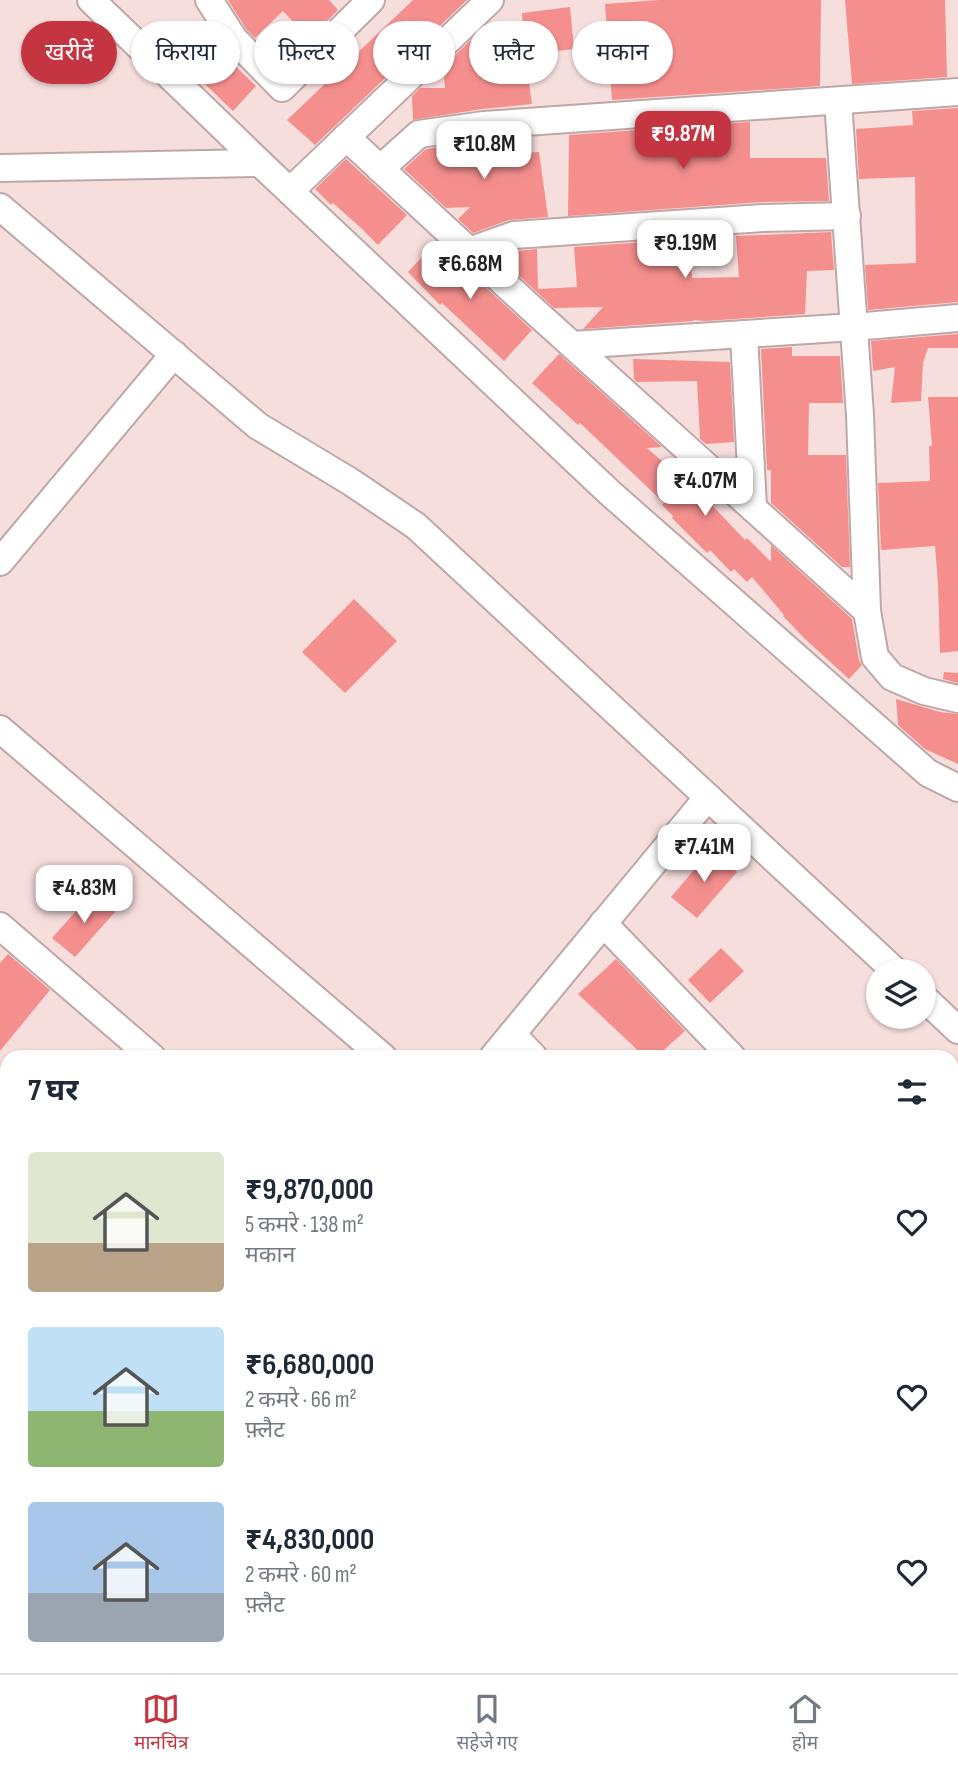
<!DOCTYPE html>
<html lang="hi">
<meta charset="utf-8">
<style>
body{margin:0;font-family:"Sofia Sans Condensed","Noto Sans Devanagari",sans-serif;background:#f2f2f3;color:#1f2937;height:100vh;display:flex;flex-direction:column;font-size:26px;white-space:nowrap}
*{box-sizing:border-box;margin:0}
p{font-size:23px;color:#747a83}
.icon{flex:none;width:38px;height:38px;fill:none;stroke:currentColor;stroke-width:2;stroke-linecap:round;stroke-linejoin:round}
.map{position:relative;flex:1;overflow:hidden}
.side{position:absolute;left:0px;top:1050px;width:959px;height:623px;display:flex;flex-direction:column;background:#fff;border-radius:21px 21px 0 0;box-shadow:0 2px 5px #0004}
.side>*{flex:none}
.hud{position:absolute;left:21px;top:21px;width:917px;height:63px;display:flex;gap:14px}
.fabs{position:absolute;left:866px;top:959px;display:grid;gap:14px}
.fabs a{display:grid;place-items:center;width:70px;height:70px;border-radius:50%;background:#fff;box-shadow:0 2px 5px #0004;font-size:35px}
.price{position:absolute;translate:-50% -60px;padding:0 16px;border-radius:14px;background:#fff;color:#222;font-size:23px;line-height:46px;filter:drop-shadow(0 2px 4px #0008)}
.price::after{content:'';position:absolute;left:50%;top:42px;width:21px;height:16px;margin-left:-10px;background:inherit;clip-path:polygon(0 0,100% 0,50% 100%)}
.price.on{background:#c43441;color:#fff}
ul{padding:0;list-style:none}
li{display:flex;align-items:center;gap:21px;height:175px;padding:0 28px}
li span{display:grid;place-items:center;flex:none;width:196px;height:140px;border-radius:7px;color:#555}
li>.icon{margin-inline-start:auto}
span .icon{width:84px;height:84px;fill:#fffc;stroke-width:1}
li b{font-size:30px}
h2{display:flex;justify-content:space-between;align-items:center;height:84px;padding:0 28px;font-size:30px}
.chip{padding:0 24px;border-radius:32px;background:#fff;box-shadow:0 2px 5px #0004;font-size:24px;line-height:63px}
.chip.on{background:#c43441;color:#fff}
.menu{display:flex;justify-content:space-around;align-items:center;height:98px;border-top:2px solid #e0e1e3;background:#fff;font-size:19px;color:#747a83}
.menu a{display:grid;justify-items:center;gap:4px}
.menu .on{color:#c43441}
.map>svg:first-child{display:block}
.building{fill:#f58f8e}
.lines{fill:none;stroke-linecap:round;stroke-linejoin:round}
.minor-casing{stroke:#bea8a7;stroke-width:30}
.minor{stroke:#fff;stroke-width:26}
</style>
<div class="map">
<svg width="958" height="1673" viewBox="0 0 958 1673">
<rect width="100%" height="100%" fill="#f6dedd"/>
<g class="building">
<polygon points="228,0 329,0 338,10 309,39 283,11 255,38 246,29"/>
<polygon points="413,0 467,0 315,145 287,120"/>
<polygon points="659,0 821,0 820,86 612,100 605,4"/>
<polygon points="845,0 945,0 947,77 852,84"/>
<polygon points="570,7 574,49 525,55 532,104 482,109 413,120 412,96 420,88 445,88 443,67 481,30 523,28 522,13"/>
<polygon points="212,33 221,48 233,60 231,62 256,86 233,111 183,63"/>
<polygon points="958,108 958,302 868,310 865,265 916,263 915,177 859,179 856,129 913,125 912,111"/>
<polygon points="750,122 750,158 826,158 829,201 762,202 568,216 569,135"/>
<polygon points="519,138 520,153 539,152 548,217 509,220 473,233 458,219 470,207 446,208 404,169 426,149 486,141"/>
<polygon points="346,159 407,215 378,245 361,228 333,203 331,205 315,189"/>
<polygon points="831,232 834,270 807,271 805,314 706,321 693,320 694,321 583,329 603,307 554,308 503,261 503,256 517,251 537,249 538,289 577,287 574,247 690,239 692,278 739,277 736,236"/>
<polygon points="436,242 532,330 504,361 442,303 440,305 408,272"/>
<polygon points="958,334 958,348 928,348 923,363 921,401 891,403 895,367 873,371 871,341"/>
<polygon points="792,347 792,356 840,356 843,403 809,403 808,455 846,455 850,567 842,567 771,503 771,470 767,470 761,349"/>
<polygon points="559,354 662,447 647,448 671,469 668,474 703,510 710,503 745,540 747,538 771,562 771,545 852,619 859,660 862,665 849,679 805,639 783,616 784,615 752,577 747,582 734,569 731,572 710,550 707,553 672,518 673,516 662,505 664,503 580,423 578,425 532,383"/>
<polygon points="633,359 730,362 734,442 706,444 700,439 697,381 637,382 634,379"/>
<polygon points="928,397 958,397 958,651 940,653 938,584 935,546 881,550 878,483 930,481 929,446 932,446"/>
<polygon points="354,599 397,641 345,693 302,652"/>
<polygon points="944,672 958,673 958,683 943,679"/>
<polygon points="896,699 940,712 958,714 958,764 925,749 898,725"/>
<polygon points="711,850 737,872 697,918 671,897"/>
<polygon points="93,892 115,912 75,957 52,938"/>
<polygon points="721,948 744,971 710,1003 688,980"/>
<polygon points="8,954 50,990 0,1051 0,963"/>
<polygon points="616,959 685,1031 656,1057 645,1057 578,994"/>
</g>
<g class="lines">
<g class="minor-casing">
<g id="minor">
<polyline points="91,0 260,163 610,493 928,773 958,788"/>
<polyline points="209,0 234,39 282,88 371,0"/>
<polyline points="838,101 860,415 867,611 875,657 892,677 924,691 958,699"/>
<polyline points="346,137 530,307 867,611"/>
<polyline points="0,168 260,163"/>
<polyline points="380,169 419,134 484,125 958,92"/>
<polyline points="290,191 490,0"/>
<polyline points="0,207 258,426 351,482 416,526 895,971"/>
<polyline points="469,251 514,235 763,218 847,216"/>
<polyline points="744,334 753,508"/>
<polyline points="572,345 854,327 958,318"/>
<polyline points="0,562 174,354"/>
<polyline points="0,729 383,1057"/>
<polyline points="603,923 732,1057"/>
<polyline points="0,926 152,1057"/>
<polyline points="924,998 958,1030"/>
<polyline points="512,1034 534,1057"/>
<polyline points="493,1057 708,797"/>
<polyline points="0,1112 7,1118"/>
<polyline points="0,1410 7,1402"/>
<polyline points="0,1658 7,1649"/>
<polyline points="234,1666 242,1673"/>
<polyline points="745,1666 745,1673"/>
<polyline points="893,1666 894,1673"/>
<polyline points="158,1673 164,1666"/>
</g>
</g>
<use href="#minor" class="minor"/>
</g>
</svg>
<div class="fabs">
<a><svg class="icon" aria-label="layers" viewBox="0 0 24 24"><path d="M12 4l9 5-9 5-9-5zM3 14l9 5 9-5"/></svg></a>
</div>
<b class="price on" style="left:683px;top:171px">₹9.87M</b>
<b class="price" style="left:484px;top:181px">₹10.8M</b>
<b class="price" style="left:685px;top:280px">₹9.19M</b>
<b class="price" style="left:470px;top:301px">₹6.68M</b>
<b class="price" style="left:705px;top:518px">₹4.07M</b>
<b class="price" style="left:704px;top:884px">₹7.41M</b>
<b class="price" style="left:84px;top:925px">₹4.83M</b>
<div class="hud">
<a class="chip on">खरीदें</a>
<a class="chip">किराया</a>
<a class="chip">फ़िल्टर</a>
<a class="chip">नया</a>
<a class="chip">फ़्लैट</a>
<a class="chip">मकान</a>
</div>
<section class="side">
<h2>7 घर<svg class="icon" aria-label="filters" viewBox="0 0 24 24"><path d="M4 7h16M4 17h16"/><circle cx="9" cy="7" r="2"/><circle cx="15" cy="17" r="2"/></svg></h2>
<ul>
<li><span style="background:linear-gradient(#dfe7d0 65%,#b9a48a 0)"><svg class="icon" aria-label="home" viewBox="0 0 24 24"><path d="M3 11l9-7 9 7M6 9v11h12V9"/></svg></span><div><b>₹9,870,000</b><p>5 कमरे · 138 m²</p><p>मकान</p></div><svg class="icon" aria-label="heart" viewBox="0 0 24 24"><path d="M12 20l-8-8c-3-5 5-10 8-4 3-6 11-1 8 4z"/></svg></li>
<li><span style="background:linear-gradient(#bfe0f5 60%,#8fb573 0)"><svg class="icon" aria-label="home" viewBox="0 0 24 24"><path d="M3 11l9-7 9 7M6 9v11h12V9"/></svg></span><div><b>₹6,680,000</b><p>2 कमरे · 66 m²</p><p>फ़्लैट</p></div><svg class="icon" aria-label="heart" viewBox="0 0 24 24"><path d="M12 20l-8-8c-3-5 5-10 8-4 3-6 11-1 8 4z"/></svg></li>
<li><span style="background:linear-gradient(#a9c7e8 65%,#9aa5b1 0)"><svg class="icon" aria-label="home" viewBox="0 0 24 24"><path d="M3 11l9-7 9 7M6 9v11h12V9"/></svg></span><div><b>₹4,830,000</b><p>2 कमरे · 60 m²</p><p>फ़्लैट</p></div><svg class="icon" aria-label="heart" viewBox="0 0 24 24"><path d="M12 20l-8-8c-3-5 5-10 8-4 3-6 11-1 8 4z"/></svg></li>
</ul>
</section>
</div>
<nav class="menu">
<a class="on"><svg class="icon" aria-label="map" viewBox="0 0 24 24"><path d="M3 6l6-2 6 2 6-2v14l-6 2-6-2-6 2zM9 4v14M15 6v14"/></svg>मानचित्र</a>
<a><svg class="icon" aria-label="saved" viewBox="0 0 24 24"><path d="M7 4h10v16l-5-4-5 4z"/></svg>सहेजे गए</a>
<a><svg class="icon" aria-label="home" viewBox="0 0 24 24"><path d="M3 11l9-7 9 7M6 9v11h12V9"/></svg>होम</a>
</nav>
